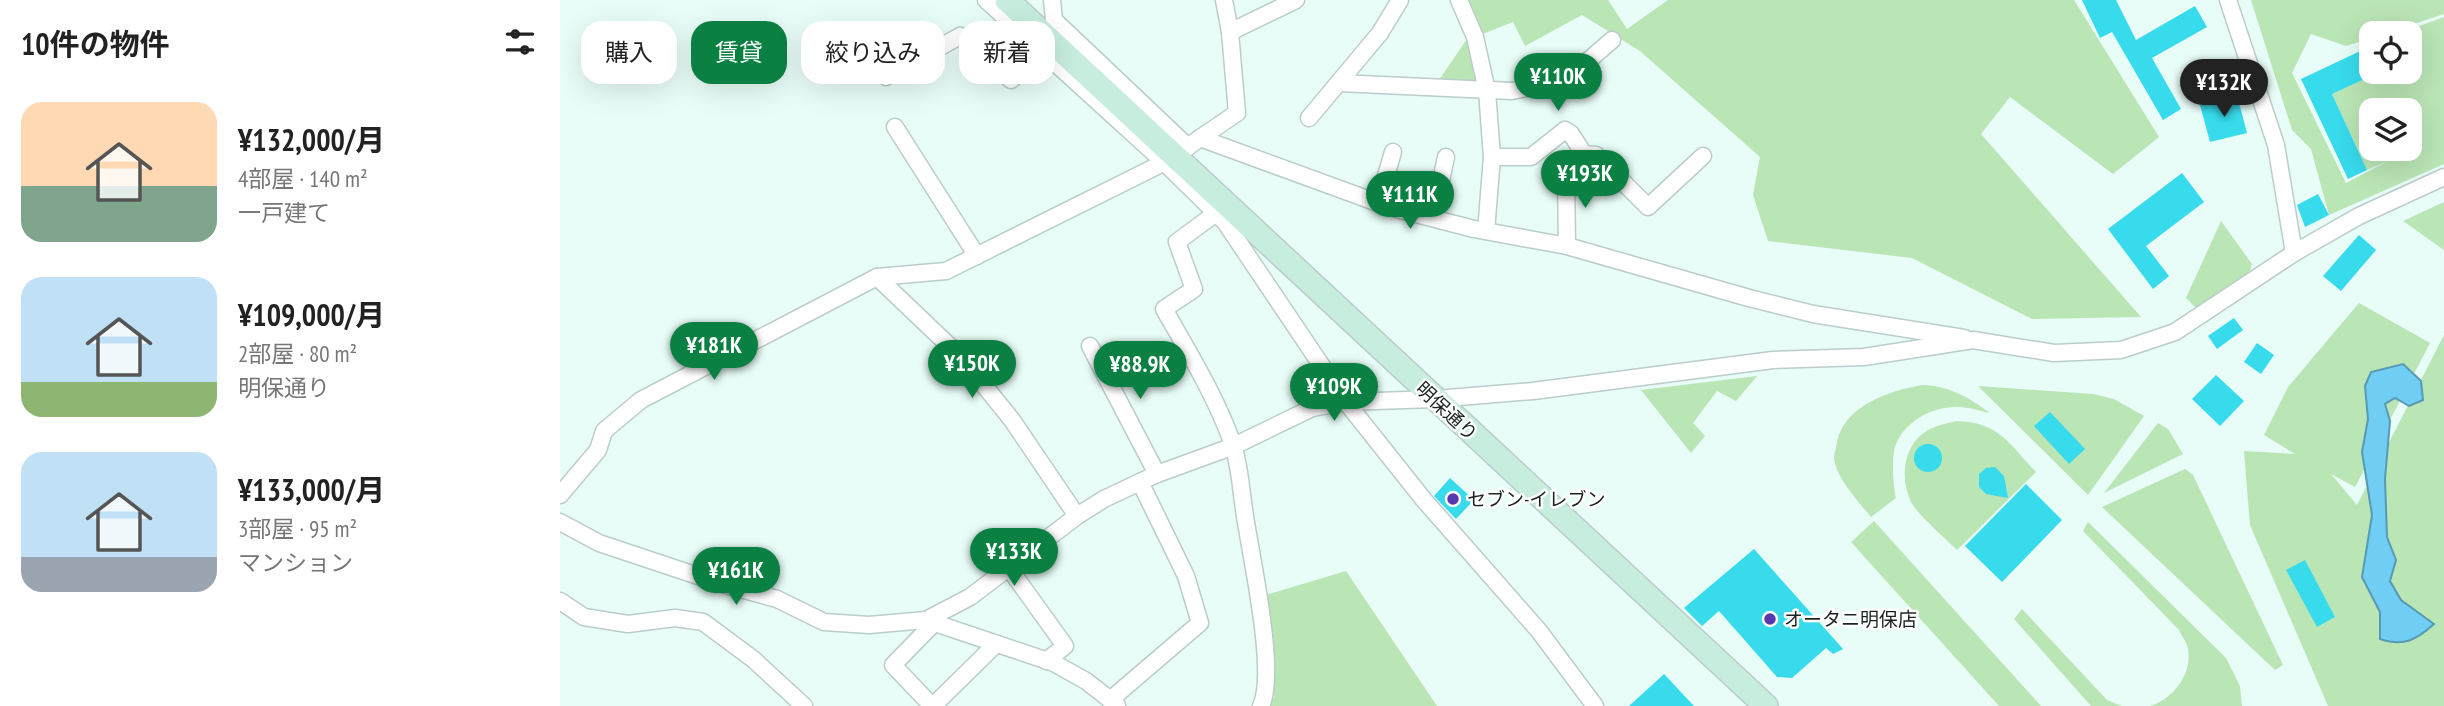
<!DOCTYPE html>
<html lang="ja">
<meta charset="utf-8">
<style>
body{margin:0;font-family:"PT Sans Narrow","Noto Sans JP",sans-serif;background:#f2f2f2;color:#222;height:100vh;display:flex;flex-direction:column;font-size:26px;white-space:nowrap}
*{box-sizing:border-box;margin:0}
p{font-size:23px;color:#767676}
.icon{flex:none;width:38px;height:38px;fill:none;stroke:currentColor;stroke-width:2;stroke-linecap:round;stroke-linejoin:round}
.map{position:relative;flex:1;overflow:hidden}
.details{display:flex;flex-direction:column;background:#fff;width:560px}
.details>*{flex:none}
.hud{position:absolute;left:21px;top:21px;width:665px;height:63px;display:flex;gap:14px}
.fabs{position:absolute;left:1799px;top:21px;display:grid;gap:14px}
.fabs a{display:grid;place-items:center;width:63px;height:63px;border-radius:14px;background:#fff;box-shadow:0 7px 28px #0002;font-size:35px}
.price{position:absolute;translate:-50% -60px;padding:0 16px;border-radius:24px;background:#0b8043;color:#fff;font-size:23px;line-height:46px;filter:drop-shadow(0 2px 4px #0008)}
.price::after{content:'';position:absolute;left:50%;top:42px;width:21px;height:16px;margin-left:-10px;background:inherit;clip-path:polygon(0 0,100% 0,50% 100%)}
.price.active{background:#222;color:#fff}
ul{padding:0;list-style:none}
li{display:flex;align-items:center;gap:21px;height:175px;padding:0 21px}
li span{display:grid;place-items:center;flex:none;width:196px;height:140px;border-radius:21px;color:#555}
li>.icon{margin-inline-start:auto}
span .icon{width:84px;height:84px;fill:#fffc;stroke-width:1}
li b{font-size:30px}
h2{display:flex;justify-content:space-between;align-items:center;height:84px;padding:0 21px;font-size:30px}
.chip{padding:0 24px;border-radius:21px;background:#fff;box-shadow:0 7px 28px #0002;font-size:24px;line-height:63px}
.chip.active{background:#0b8043;color:#fff}
main{display:flex;flex:1;min-height:0}
.map>svg:first-child{display:block}
.green{fill:#bae5b5;fill-rule:evenodd}
.water{fill:#70cdf3;stroke:#569ab4;stroke-width:2}
.building{fill:#37dbec}
.lines{fill:none;stroke-linecap:round;stroke-linejoin:round}
.street-casing{stroke:#bacdca;stroke-width:19}
.secondary-casing{stroke:#bacdca;stroke-width:26}
.street{stroke:#fff;stroke-width:16}
.secondary{stroke:#c6edde;stroke-width:23}
.poi-dot{fill:#5838b0;stroke:#fff;stroke-width:2.5}
.labels{text-anchor:middle;stroke-width:5;stroke-linejoin:round;paint-order:stroke}
.street-label{font-size:19px;fill:#1b2221;stroke:#fff}
.poi-label{font-size:19px;fill:#1b2221;stroke:#fff;text-anchor:start}
</style>
<main>
<section class="details">
<h2>10件の物件<svg class="icon" aria-label="filters" viewBox="0 0 24 24"><path d="M4 7h16M4 17h16"/><circle cx="9" cy="7" r="2"/><circle cx="15" cy="17" r="2"/></svg></h2>
<ul>
<li><span style="background:linear-gradient(#ffd9b3 60%,#7fa58c 0)"><svg class="icon" aria-label="home" viewBox="0 0 24 24"><path d="M3 11l9-7 9 7M6 9v11h12V9"/></svg></span><div><b>¥132,000/月</b><p>4部屋 · 140 m²</p><p>一戸建て</p></div></li>
<li><span style="background:linear-gradient(#bfe0f5 75%,#8fb573 0)"><svg class="icon" aria-label="home" viewBox="0 0 24 24"><path d="M3 11l9-7 9 7M6 9v11h12V9"/></svg></span><div><b>¥109,000/月</b><p>2部屋 · 80 m²</p><p>明保通り</p></div></li>
<li><span style="background:linear-gradient(#bfe0f5 75%,#9aa5b1 0)"><svg class="icon" aria-label="home" viewBox="0 0 24 24"><path d="M3 11l9-7 9 7M6 9v11h12V9"/></svg></span><div><b>¥133,000/月</b><p>3部屋 · 95 m²</p><p>マンション</p></div></li>
</ul>
</section>
<div class="map">
<svg width="1884" height="706" viewBox="0 0 1884 706">
<rect width="100%" height="100%" fill="#e8fcf8"/>
<g class="green">
<polygon points="899,0 1048,0 1067,29 1108,0 1514,0 1599,137 1553,174 1450,97 1421,134 1581,317 1472,319 1352,258 1208,241 1193,195 1200,157 1080,51 1022,15 965,46 953,22 915,37"/>
<path d="M1691,0H1884V14L1826,33H1811V38L1786,46L1751,34L1732,73L1786,183L1828,161L1807,170L1772,94L1819,72H1850V33H1840L1884,17V164L1769,215L1751,149L1732,130ZM1811,110H1850V149H1811Z"/>
<polygon points="909,36 921,77 914,84 877,83"/>
<path d="M1664,63L1672,91L1635,103L1627,93C1630,67 1641,69 1664,63Z"/>
<polygon points="1024,154 1057,176 1040,197"/>
<polygon points="1884,202 1884,250 1843,221"/>
<polygon points="1661,221 1692,264 1688,276 1638,310 1626,298"/>
<polygon points="1799,303 1870,343 1795,487 1771,474 1797,505 1884,335 1884,706 1768,706 1690,525 1684,451 1735,454 1704,435 1728,387"/>
<polygon points="1197,376 1176,401 1157,391 1133,423 1145,436 1131,453 1081,390"/>
<path d="M1362,385C1390,386 1408,397 1430,413C1420,411 1409,407 1398,407C1374,406 1346,420 1336,444C1331,456 1333,485 1336,498L1311,517C1299,502 1276,478 1274,458C1274,453 1277,446 1277,442C1285,405 1329,391 1362,385Z"/>
<polygon points="1418,386 1533,394 1554,399 1584,416 1528,495"/>
<path d="M1397,421C1440,423 1448,443 1476,472L1397,550C1386,539 1357,514 1351,502C1339,477 1344,442 1370,429C1378,425 1388,423 1397,421Z"/>
<polygon points="1598,423 1608,429 1623,454 1544,493"/>
<polygon points="1625,469 1633,475 1723,665 1715,670 1542,507"/>
<polygon points="1314,521 1481,706 1439,706 1291,542"/>
<path d="M1528,522L1666,658L1680,686L1682,706H1590C1614,699 1635,671 1627,645C1625,640 1621,635 1619,630L1523,531Z"/>
<polygon points="786,571 877,706 709,706 714,697 706,595"/>
<polygon points="1462,609 1547,700 1562,706 1531,706 1454,619"/>
</g>
<path class="water" d="M1843,364L1861,381L1863,400L1849,406L1835,398L1825,404L1830,421L1825,479L1827,537L1836,560L1830,581L1841,600L1874,624C1856,640 1844,647 1820,639V612L1802,577L1812,515L1802,452L1808,419L1805,386L1811,372Z"/>
<g class="building">
<polygon points="1522,0 1556,0 1576,40 1635,6 1647,27 1592,58 1621,109 1603,120 1552,32 1540,38"/>
<polygon points="1811,46 1811,76 1772,94 1807,170 1788,179 1741,79"/>
<polygon points="1677,95 1687,133 1650,142 1640,105"/>
<polygon points="1622,173 1644,202 1586,246 1609,276 1593,289 1548,229"/>
<polygon points="1758,194 1769,215 1745,227 1737,205"/>
<polygon points="1799,235 1816,250 1781,291 1763,276"/>
<polygon points="1674,318 1683,330 1657,349 1648,336"/>
<polygon points="1697,343 1714,355 1701,374 1684,362"/>
<polygon points="1656,375 1684,401 1660,426 1632,399"/>
<polygon points="1490,412 1525,449 1509,464 1474,426"/>
<circle cx="1368" cy="458" r="14"/>
<polygon points="1435,467 1444,476 1448,498 1426,494 1419,487 1419,474 1426,468"/>
<polygon points="890,478 914,500 896,519 874,496"/>
<polygon points="1466,484 1502,520 1442,582 1405,546"/>
<polygon points="1194,549 1283,649 1273,654 1266,648 1232,678 1217,677 1159,611 1142,626 1124,608"/>
<polygon points="1745,560 1775,617 1757,627 1726,570"/>
<polygon points="1104,674 1134,706 1069,706"/>
</g>
<g class="lines">
<g class="street-casing">
<g id="street">
<polyline points="426,0 604,162 665,222 786,402 864,500 979,631 1035,706"/>
<polyline points="492,0 494,20 628,147"/>
<polyline points="899,0 915,37 927,91 932,157"/>
<polyline points="1668,0 1716,145 1734,253"/>
<polyline points="670,32 736,0"/>
<polyline points="306,41 326,77 400,36 451,80 483,50"/>
<polyline points="779,83 952,91 991,83 1029,60 1052,40"/>
<polyline points="749,118 820,33 840,0"/>
<polyline points="335,127 417,256"/>
<polyline points="640,138 677,113 670,32 664,0"/>
<polyline points="1006,174 1007,246"/>
<polyline points="818,203 833,152"/>
<path d="M656,213L617,242L634,289L604,309C629,353 655,395 672,442C680,464 681,492 685,516C691,557 717,672 701,706"/>
<polyline points="873,218 886,157"/>
<polyline points="926,231 932,157 971,157 1005,130 1011,134 1024,154 1036,155 1088,207 1143,156"/>
<polyline points="317,277 401,357 452,420 517,516"/>
<polyline points="530,346 597,474"/>
<polyline points="0,495 38,450 44,431 81,400 317,277 386,271 591,169 616,156 640,138 829,207 914,229 1007,246 1189,298 1253,314 1404,338"/>
<polyline points="0,522 39,543 159,583 217,599 264,622 309,625 366,620 410,597 517,516 544,499 597,474 674,446 752,408 786,402 875,399 973,391 1213,360 1304,357 1413,340 1494,353 1561,350 1615,332 1734,253 1799,216 1884,177"/>
<polyline points="449,568 505,646 486,661"/>
<polyline points="0,601 24,617 68,624 115,618 143,622 193,659 244,706"/>
<polyline points="366,620 494,663 526,681 557,705"/>
<polyline points="550,700 640,623 626,576 580,482"/>
<polyline points="372,706 333,665 374,623"/>
<polyline points="373,706 436,644"/>
</g>
</g>
<g class="secondary-casing">
<polyline id="secondary" points="447,0 1206,706"/>
</g>
<use href="#street" class="street"/>
<use href="#secondary" class="secondary"/>
</g>
<g class="poi-dot">
<circle cx="893" cy="499" r="7"/>
<circle cx="1210" cy="619" r="7"/>
</g>
<g class="labels">
<g class="street-label">
<text transform="translate(887 411) rotate(43)" y="7">明保通り</text>
</g>
<g class="poi-label">
<text x="907" y="506">セブン-イレブン</text>
<text x="1224" y="626">オータニ明保店</text>
</g>
</g>
</svg>
<div class="fabs">
<a><svg class="icon" aria-label="locate" viewBox="0 0 24 24"><circle cx="12" cy="12" r="6"/><path d="M12 2v4M12 18v4M2 12h4M18 12h4"/></svg></a>
<a><svg class="icon" aria-label="layers" viewBox="0 0 24 24"><path d="M12 4l9 5-9 5-9-5zM3 14l9 5 9-5"/></svg></a>
</div>
<b class="price" style="left:998px;top:113px">¥110K</b>
<b class="price active" style="left:1664px;top:119px">¥132K</b>
<b class="price" style="left:1025px;top:210px">¥193K</b>
<b class="price" style="left:850px;top:231px">¥111K</b>
<b class="price" style="left:154px;top:382px">¥181K</b>
<b class="price" style="left:412px;top:400px">¥150K</b>
<b class="price" style="left:580px;top:401px">¥88.9K</b>
<b class="price" style="left:774px;top:423px">¥109K</b>
<b class="price" style="left:454px;top:588px">¥133K</b>
<b class="price" style="left:176px;top:607px">¥161K</b>
<div class="hud">
<a class="chip">購入</a>
<a class="chip active">賃貸</a>
<a class="chip">絞り込み</a>
<a class="chip">新着</a>
</div>
</div>
</main>
